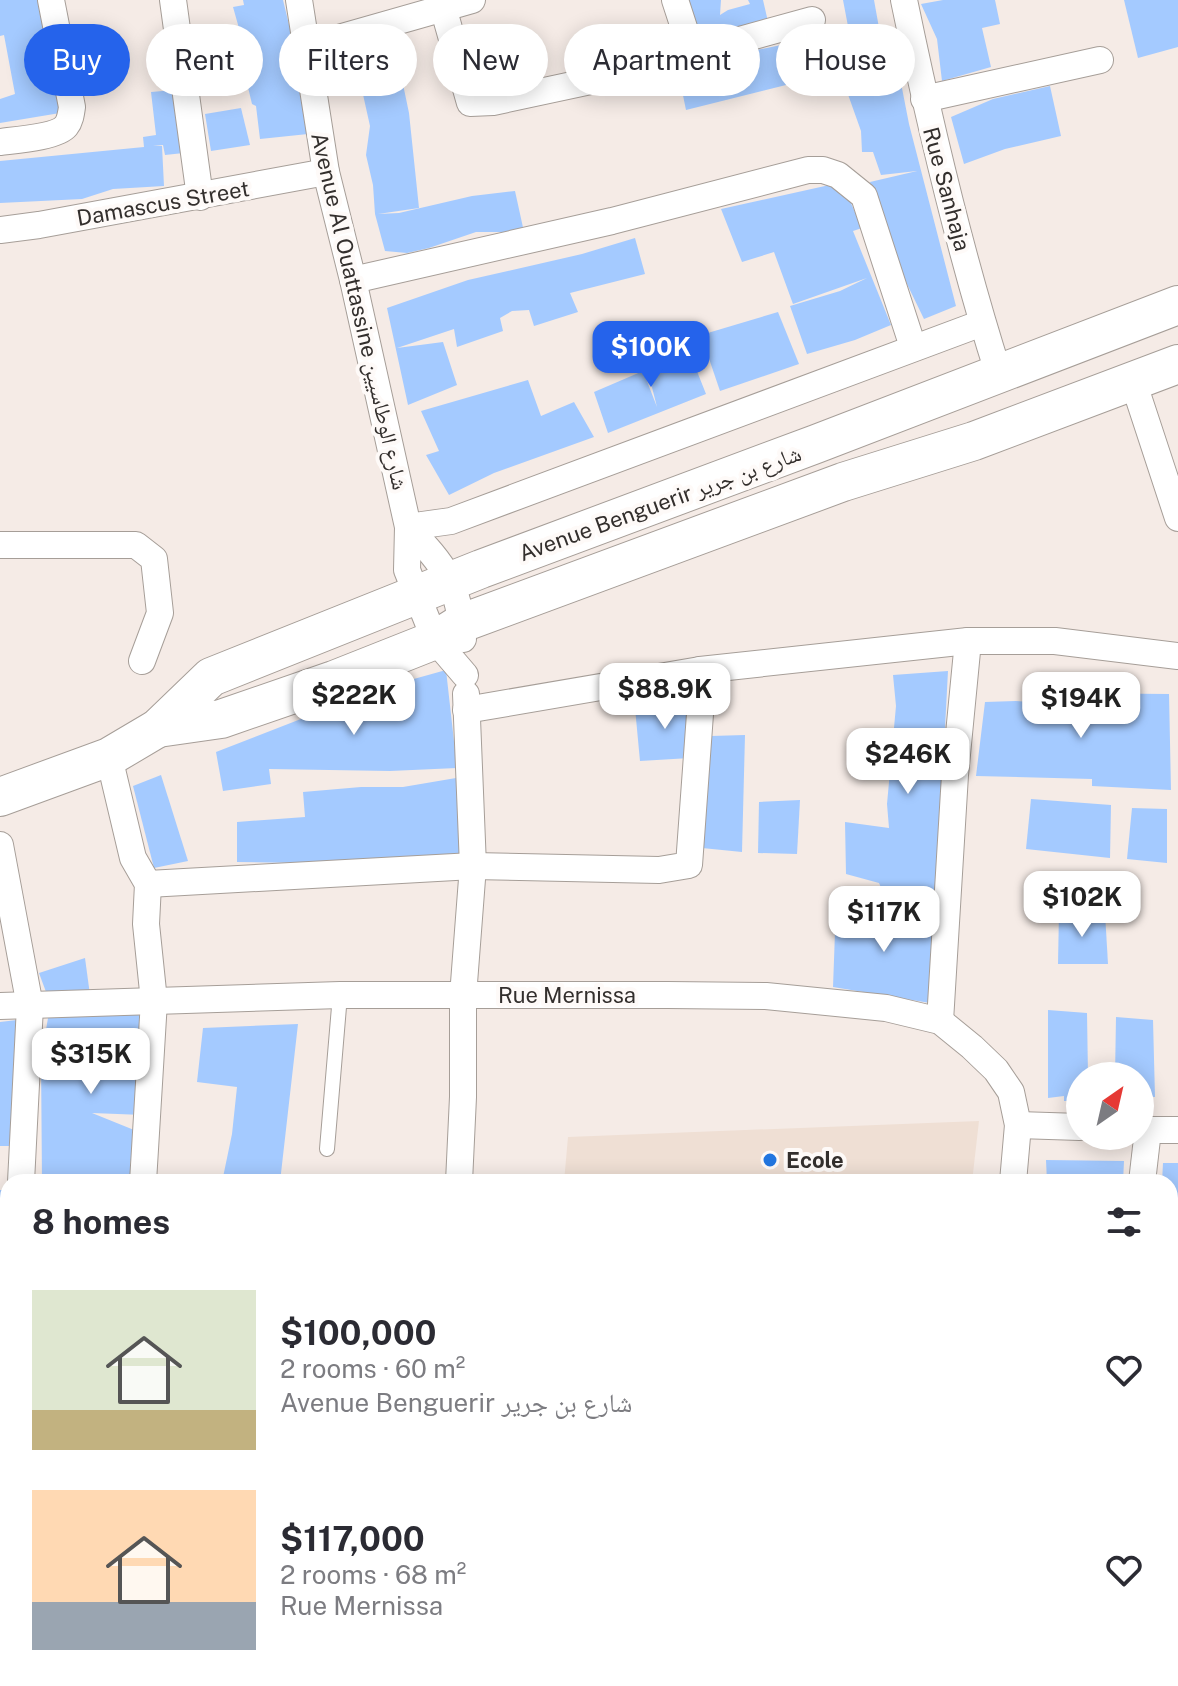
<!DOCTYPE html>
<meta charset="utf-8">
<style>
body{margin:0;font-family:"Public Sans","Noto Naskh Arabic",sans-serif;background:#f7f7f7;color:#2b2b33;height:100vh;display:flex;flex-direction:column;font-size:30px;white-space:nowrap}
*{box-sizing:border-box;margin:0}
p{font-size:26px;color:#7c7c81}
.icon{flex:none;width:44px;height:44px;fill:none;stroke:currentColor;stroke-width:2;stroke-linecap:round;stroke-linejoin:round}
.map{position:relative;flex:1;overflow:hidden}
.side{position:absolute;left:0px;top:1174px;width:1178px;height:512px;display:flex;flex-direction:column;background:#fff;border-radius:24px 24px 0 0;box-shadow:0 4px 20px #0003}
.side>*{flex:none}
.banner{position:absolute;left:24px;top:24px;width:1130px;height:72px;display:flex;gap:16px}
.needle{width:52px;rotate:34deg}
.fabs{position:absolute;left:1066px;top:1062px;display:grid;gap:16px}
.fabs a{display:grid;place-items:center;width:88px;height:88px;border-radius:50%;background:#fff;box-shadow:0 4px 20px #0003;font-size:40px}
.price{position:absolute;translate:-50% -68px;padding:0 18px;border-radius:16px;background:#fff;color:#222;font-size:26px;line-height:52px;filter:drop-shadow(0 2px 4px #0008)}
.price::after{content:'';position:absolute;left:50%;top:48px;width:24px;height:18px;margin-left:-12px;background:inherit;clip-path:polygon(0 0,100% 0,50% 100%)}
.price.current{background:#2563eb;color:#fff}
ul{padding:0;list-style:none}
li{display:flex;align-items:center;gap:24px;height:200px;padding:0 32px}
li span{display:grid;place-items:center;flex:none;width:224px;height:160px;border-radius:0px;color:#555}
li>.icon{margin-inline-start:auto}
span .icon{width:96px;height:96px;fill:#fffc;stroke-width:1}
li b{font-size:34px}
h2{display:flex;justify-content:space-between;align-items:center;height:96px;padding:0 32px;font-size:34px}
.tag{padding:0 28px;border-radius:36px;background:#fff;box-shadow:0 4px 20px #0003;font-size:28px;line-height:72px}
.tag.current{background:#2563eb;color:#fff}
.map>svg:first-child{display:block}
.built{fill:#efdfd4}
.building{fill:#a4caff}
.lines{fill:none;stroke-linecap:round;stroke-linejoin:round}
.lane-casing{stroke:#a69e98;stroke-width:16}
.street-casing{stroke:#a69e98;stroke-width:28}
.secondary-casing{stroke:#a69e98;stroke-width:40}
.lane{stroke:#fff;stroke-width:14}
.street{stroke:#fff;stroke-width:26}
.secondary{stroke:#fff;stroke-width:38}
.poi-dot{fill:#2276e0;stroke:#fefaf8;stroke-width:3}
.labels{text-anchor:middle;stroke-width:8;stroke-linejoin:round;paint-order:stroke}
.street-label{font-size:22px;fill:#332f2d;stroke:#fefaf8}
.poi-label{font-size:22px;font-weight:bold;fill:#332f2d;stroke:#fefaf8;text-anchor:start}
</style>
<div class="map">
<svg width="1178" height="1686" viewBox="0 0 1178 1686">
<rect width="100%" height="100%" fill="#f5ebe6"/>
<polygon class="built" points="979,1121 972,1182 564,1182 568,1137"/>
<g class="building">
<polygon points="0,0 45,0 60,113 0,123 0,99 15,94 4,35 0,36"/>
<polygon points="243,0 283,0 293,41 308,134 260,139 256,106 252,104 245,75 257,72 257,45 244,46 233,7 244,5"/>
<polygon points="688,0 721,0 720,15 728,10 750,4 748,0 763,0 769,26 700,42"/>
<polygon points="843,0 874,0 883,50 893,42 909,124 956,306 924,319 890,249 870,182 917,171 881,175 873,152 862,152 861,131 845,86 836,71 855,63"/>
<polygon points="943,0 995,0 1000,24 982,28 991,67 942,81 937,39 921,4"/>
<polygon points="1124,0 1178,0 1178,47 1138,58"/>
<polygon points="376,29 382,74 375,78 400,70 409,113 419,208 378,214 399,213 472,196 515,191 524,232 476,232 429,248 407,253 385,251 375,214 373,185 366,155 370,126 350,36"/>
<polygon points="786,44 794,83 686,110 678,71 714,59"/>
<polygon points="1050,86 1061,136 1005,149 964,164 951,117 993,99"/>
<polygon points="186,89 193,152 165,155 163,145 153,146 162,146 164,186 113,189 82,199 0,203 0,161 144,147 143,137 156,135 151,92"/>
<polygon points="241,108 250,145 211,151 205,114"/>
<polygon points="834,184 846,192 862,228 853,231 891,325 855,340 807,354 790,306 840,291 867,278 793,304 774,252 742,262 721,209"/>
<polygon points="635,238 645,274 570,293 578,312 534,326 529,310 512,311 500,318 503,331 457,347 454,329 397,348 443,342 457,385 408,405 387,308 468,280 582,254"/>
<polygon points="778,312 799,364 720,391 701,335"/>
<polygon points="685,341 706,394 608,433 594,392 643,371 657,407 644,356"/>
<polygon points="528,380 541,416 574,402 594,437 494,473 449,495 426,455 439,451 421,411"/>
<polygon points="446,670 457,768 390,771 269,769 271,784 223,791 216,752 378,689"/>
<polygon points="948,671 936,899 884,894 879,883 846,874 845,822 889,828 887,804 896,706 893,675"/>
<polygon points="1057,693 1169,694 1171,790 1092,786 1092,779 976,776 985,702 1016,701 1057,704"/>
<polygon points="693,699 690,758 640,761 635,708"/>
<polygon points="745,735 742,852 702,848 711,736"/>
<polygon points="161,775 188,861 154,868 133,786"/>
<polygon points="456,778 462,855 306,863 237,862 237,822 305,817 303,792 361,787 403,787"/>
<polygon points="1031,799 1111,805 1110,858 1026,849"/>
<polygon points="800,800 797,854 758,853 759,802"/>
<polygon points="1132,808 1167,809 1167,863 1127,859"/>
<polygon points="836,905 880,914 935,917 930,1003 833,987"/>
<polygon points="1059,912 1105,913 1108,964 1058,964"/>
<polygon points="85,958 90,995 49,1000 39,973"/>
<polygon points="143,1009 143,1115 92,1113 139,1132 130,1163 130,1182 42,1182 41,1059 48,1018"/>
<polygon points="1048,1010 1087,1013 1088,1076 1080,1076 1080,1101 1064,1101 1064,1096 1048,1098"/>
<polygon points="1116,1017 1153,1020 1155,1097 1140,1096 1140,1076 1115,1076"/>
<polygon points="17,1020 15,1146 0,1146 0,1022"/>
<polygon points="298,1024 280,1182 222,1182 232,1134 237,1087 197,1082 203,1028"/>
<polygon points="1046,1160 1124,1161 1123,1182 1047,1182"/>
<polygon points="1163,1163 1178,1163 1178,1463 1175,1463 1172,1479 1170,1182 1162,1182"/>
<polygon points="156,1174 200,1174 199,1182 155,1182"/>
<polygon points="286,1175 335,1180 335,1182 284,1182"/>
<polygon points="0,1190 8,1190 8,1250 0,1249"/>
<rect x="1170" y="1508" width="8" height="17"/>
<polygon points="0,1531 8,1533 8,1572 0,1571"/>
<polygon points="329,1678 397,1678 396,1686 360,1686"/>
<rect x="582" y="1678" width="91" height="8"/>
<rect x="689" y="1678" width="111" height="8"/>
<rect x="911" y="1678" width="39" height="8"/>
<polygon points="995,1678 1033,1678 1034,1686 995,1686"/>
</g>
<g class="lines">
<g class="lane-casing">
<polyline id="lane" points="327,1149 340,995"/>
</g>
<g class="street-casing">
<g id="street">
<polyline points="173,0 200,197"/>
<polyline points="299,0 326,172 353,280 408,527 407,570 435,640 465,675"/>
<polyline points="441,0 470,103 493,102 684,61 689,54 690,46 675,0"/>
<path d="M904,0C930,126 960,253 999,375"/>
<polyline points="307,47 472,0"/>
<polyline points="689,54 812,20"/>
<polyline points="924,99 1100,60"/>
<path d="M0,142C15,140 57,137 66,126C70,121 71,114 72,107L51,0"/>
<polyline points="0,230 39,225 326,172"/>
<polyline points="353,280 612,221 808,170 823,170 838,175 864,196 913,347"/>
<polyline points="1133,381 1178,518"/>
<path d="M408,527C445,567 459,583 463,639"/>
<polyline points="408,527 451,521 982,323"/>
<polyline points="0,545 136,545 154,559 160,613 142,661"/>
<polyline points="466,710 700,670 968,641 1055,641 1178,656"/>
<polyline points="109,757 133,858 148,884 146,924 154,1001 143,1182"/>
<polyline points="0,845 30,1006 21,1182"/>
<polyline points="148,884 473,866 659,870 689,865 700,714 700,670"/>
<polyline points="0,1006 340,995 668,995 766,996 886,1008 940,1021 972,1047 996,1070 1011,1092 1018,1125 1013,1182"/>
<polyline points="940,1021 955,775 968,641"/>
<polyline points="1018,1125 1080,1127"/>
<polyline points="1140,1130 1178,1130"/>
<polyline points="459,1182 463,1097 463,996 473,866 466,694"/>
<polyline points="1142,1182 1148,1130"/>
<polyline points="0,1272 8,1274"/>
<polyline points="0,1424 8,1338"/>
<polyline points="0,1523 8,1525"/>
<polyline points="1170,1535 1178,1535"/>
<polyline points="556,1678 560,1686"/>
<polyline points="679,1678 679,1686"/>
<polyline points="807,1678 808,1686"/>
<polyline points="967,1678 967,1686"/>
<polyline points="418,1686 420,1678"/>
<polyline points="1159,1686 1159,1678"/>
</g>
</g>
<g class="secondary-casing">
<g id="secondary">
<polyline points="158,728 221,719 334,680 435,640 462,623 843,482 974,441 1178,364"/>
<polyline points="0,797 109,757 158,728 211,677 481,569 816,444 1178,305"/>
</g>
</g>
<use href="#lane" class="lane"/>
<use href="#street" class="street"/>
<use href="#secondary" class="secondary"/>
</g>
<circle class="poi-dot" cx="770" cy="1160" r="8"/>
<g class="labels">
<g class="street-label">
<text transform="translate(947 189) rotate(75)" y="8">Rue Sanhaja</text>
<text transform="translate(163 203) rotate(-10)" y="8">Damascus Street</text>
<text transform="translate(360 311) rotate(77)" y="8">Avenue Al Ouattassine شارع الوطاسيين</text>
<text transform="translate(660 503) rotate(-20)" y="8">Avenue Benguerir شارع بن جرير</text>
<text x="567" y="1003">Rue Mernissa</text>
</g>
<g class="poi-label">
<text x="786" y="1168">Ecole</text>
</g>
</g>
</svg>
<div class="fabs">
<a><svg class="needle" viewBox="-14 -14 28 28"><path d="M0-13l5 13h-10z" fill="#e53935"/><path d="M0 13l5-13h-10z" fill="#7c7c81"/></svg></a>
</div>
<b class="price current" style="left:651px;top:389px">$100K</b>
<b class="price" style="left:665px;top:731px">$88.9K</b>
<b class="price" style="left:354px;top:737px">$222K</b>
<b class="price" style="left:1081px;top:740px">$194K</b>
<b class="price" style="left:908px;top:796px">$246K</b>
<b class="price" style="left:1082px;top:939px">$102K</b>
<b class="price" style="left:884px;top:954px">$117K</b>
<b class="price" style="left:91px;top:1096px">$315K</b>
<div class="banner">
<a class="tag current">Buy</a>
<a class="tag">Rent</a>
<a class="tag">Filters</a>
<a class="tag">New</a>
<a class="tag">Apartment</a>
<a class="tag">House</a>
</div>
<section class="side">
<h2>8 homes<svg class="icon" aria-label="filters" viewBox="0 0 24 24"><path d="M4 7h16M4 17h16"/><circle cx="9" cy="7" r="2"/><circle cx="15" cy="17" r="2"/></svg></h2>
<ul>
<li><span style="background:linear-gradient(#dfe7d0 75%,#c2b280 0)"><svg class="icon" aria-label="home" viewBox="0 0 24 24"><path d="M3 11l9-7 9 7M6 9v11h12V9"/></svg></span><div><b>$100,000</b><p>2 rooms · 60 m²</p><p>Avenue Benguerir شارع بن جرير</p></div><svg class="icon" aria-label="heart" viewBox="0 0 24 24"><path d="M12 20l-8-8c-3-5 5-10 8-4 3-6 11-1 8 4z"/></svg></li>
<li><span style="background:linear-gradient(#ffd9b3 70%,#9aa5b1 0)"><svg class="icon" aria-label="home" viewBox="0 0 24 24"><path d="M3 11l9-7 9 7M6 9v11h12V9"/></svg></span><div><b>$117,000</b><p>2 rooms · 68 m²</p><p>Rue Mernissa</p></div><svg class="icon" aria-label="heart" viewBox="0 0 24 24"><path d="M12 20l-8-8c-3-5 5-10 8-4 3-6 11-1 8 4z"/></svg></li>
</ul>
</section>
</div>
